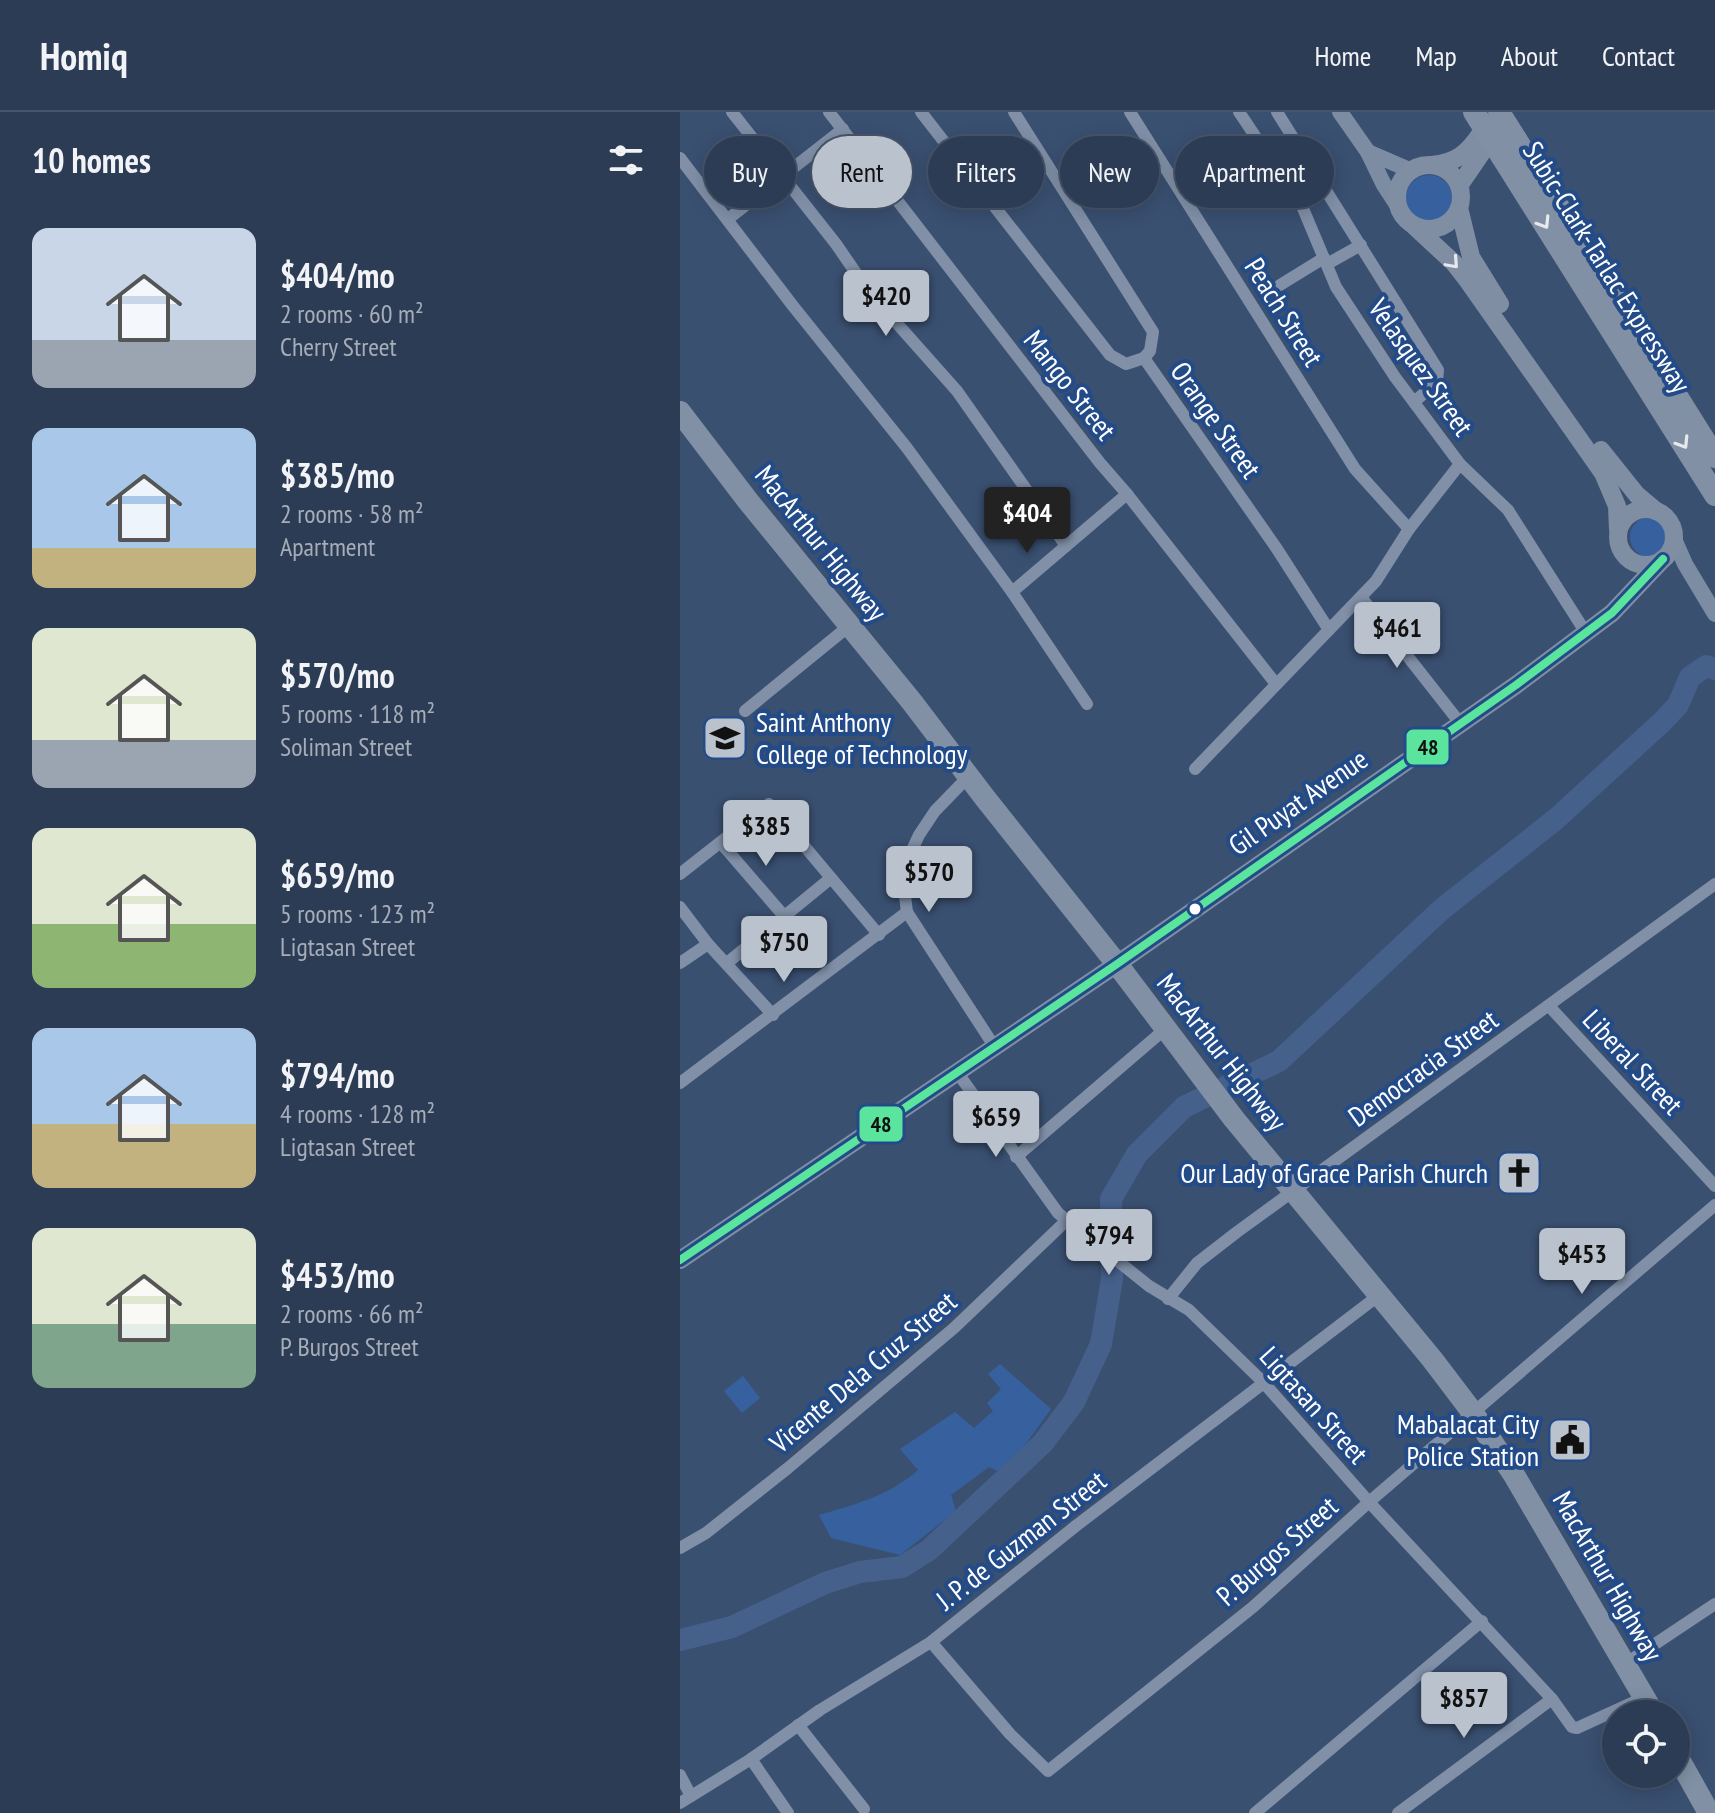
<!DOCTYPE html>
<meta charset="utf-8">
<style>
body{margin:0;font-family:"PT Sans Narrow",sans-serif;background:#34435b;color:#f1f3f6;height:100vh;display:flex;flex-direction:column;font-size:30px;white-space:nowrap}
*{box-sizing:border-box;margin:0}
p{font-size:26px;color:#a6adb9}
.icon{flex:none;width:44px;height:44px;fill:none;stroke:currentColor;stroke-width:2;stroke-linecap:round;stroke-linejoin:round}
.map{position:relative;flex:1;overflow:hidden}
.details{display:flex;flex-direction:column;background:#2c3c55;width:680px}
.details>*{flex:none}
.top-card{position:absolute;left:24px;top:24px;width:760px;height:72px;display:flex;gap:16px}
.fabs{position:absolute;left:922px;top:1588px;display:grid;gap:16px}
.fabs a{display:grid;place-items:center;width:88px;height:88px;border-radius:50%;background:#2c3c55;box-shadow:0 4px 20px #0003,0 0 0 2px #48566c;font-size:40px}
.price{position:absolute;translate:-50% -68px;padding:0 18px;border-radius:8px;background:#bac2cd;color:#111;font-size:26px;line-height:52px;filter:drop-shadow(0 2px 4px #0008)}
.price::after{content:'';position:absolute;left:50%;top:48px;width:24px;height:18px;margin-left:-12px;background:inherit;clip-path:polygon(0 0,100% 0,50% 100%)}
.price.selected{background:#222;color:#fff}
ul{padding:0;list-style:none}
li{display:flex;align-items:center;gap:24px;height:200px;padding:0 32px}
li span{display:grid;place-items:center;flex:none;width:224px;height:160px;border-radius:16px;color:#555}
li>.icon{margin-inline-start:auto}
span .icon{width:96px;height:96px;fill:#fffc;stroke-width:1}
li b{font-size:34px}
h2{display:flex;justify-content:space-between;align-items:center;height:96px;padding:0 32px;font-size:34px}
.tag{padding:0 28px;border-radius:36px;background:#2c3c55;box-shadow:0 4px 20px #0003,0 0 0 2px #48566c;font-size:28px;line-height:72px}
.tag.selected{background:#bac2cd;color:#111}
header{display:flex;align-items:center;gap:48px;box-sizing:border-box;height:112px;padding:0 40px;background:#2c3c55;border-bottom:2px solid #48566c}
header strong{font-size:38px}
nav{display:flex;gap:44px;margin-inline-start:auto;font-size:28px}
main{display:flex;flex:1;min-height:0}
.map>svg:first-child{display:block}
.green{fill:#37619e}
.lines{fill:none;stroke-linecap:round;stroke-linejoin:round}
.river{stroke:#44608b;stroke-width:22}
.street{stroke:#8190a7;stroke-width:12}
.secondary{stroke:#7c8ca2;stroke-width:16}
.primary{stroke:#808ea4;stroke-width:18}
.highway{stroke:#8190a4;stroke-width:22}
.highway-bridge{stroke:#8190a4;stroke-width:22}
.bus-1-casing{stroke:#234b88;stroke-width:14}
.bus-1{stroke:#5ae49d;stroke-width:8}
.oneway{stroke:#e6e9ed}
.oneway2{stroke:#e6e8ed}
.bus-dot{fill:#fff;stroke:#234b88;stroke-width:3}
.labels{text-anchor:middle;stroke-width:8;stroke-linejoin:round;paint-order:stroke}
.street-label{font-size:28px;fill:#fff;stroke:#234b88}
.poi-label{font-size:28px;fill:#fff;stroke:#234b88;text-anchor:end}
.line-badge{stroke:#234b88;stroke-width:3}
.pale-badge-label{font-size:22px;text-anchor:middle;font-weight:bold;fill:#111}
</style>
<header>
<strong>Homiq</strong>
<nav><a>Home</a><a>Map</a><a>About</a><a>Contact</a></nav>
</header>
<main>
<section class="details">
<h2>10 homes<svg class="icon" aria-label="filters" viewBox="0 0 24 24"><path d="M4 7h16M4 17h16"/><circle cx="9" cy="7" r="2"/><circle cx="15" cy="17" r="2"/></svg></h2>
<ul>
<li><span style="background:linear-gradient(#c9d6e8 70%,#9aa5b1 0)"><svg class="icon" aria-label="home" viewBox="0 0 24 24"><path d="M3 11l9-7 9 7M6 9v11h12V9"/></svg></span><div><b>$404/mo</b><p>2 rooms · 60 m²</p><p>Cherry Street</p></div></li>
<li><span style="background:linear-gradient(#a9c7e8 75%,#c2b280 0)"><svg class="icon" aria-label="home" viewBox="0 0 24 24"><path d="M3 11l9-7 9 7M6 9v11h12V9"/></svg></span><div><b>$385/mo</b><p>2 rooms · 58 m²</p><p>Apartment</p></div></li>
<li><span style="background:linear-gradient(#dfe7d0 70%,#9aa5b1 0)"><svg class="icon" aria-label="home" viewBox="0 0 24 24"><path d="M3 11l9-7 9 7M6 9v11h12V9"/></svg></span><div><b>$570/mo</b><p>5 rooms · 118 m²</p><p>Soliman Street</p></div></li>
<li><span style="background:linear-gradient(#dfe7d0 60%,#8fb573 0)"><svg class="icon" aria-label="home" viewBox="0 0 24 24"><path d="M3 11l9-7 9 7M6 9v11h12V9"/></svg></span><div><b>$659/mo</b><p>5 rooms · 123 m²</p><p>Ligtasan Street</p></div></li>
<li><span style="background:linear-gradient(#a9c7e8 60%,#c2b280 0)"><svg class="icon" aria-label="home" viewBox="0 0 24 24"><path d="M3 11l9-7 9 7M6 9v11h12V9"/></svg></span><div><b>$794/mo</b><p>4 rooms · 128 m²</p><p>Ligtasan Street</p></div></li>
<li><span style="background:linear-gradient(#dfe7d0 60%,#7fa58c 0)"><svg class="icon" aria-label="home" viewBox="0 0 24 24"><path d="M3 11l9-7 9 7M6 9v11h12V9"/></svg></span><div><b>$453/mo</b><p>2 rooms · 66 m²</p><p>P. Burgos Street</p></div></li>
</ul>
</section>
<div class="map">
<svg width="1035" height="1701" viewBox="0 0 1035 1701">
<rect width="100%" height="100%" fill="#3a5071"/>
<g class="green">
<circle cx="749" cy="86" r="23"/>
<circle cx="970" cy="425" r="20"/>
<path d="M320,1252L371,1297L324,1362L309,1355L271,1383L276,1399L220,1443L151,1426L139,1403C176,1392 209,1384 238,1358L220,1337L275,1300L294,1316L313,1299L307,1291L321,1277L308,1262Z"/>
<polygon points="63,1264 80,1286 62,1301 44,1279"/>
</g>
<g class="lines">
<polyline class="river" points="0,1528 52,1515 145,1471 180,1460 222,1455 249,1438 363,1331 394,1290 421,1232 432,1167 431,1087 457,1042 504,995 599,949 762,797 876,707 982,610 998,593 1010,565 1026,554 1035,557"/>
<g class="street">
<polyline points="52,0 156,132 189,180 277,279 386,434"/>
<polyline points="149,0 420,351 447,382 596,572"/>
<polyline points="241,0 430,243 446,252 464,246"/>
<polyline points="334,0 473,220 470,239 464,246"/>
<polyline points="450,0 675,357 729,417"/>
<polyline points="559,0 622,94 656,175 715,265 780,352 828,398 906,521"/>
<polyline points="597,0 758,258 757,270 734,290"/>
<polyline points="0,46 113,194 227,336 332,480 407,592"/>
<polyline points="48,107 163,17"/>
<polyline points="647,152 681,133"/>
<polyline points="600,173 644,146"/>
<polyline points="464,246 597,437 649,518"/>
<polyline points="332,480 447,382"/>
<polyline points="681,485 780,611"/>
<polyline points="65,599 169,514"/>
<polyline points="515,657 696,469 729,417 780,352"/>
<polyline points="289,664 255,699 239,723 225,753 223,768 227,800 314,934"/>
<polyline points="41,731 104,804"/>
<polyline points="0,762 89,692 199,823"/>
<polyline points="0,795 28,832 93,903"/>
<polyline points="0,851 28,832"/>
<polyline points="47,851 151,766"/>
<polyline points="869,894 1035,1074"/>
<polyline points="277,960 378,1101 469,1174 509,1198 583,1270 689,1390 872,1587 892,1615 897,1616 965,1585"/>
<polyline points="0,971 227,800"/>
<polyline points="336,1045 484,918"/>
<polyline points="488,1187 517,1151 557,1120 1035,772"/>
<polyline points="0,1436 26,1421 108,1356 274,1216 386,1109"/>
<polyline points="251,1530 330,1622 368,1659 573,1495 689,1390 1035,1093"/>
<polyline points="945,1552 1035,1492"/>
<polyline points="118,1613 184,1697"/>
<polyline points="71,1647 108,1701"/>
<polyline points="0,1663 11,1684"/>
<polyline points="0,1691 71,1647 140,1598 251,1530 397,1413 698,1184"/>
<polyline points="575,1701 802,1509"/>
<polyline points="718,1701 872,1587"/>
</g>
<g class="secondary">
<polyline points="660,0 688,40 704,73 719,96"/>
<polyline points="688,40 732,59"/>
<polyline points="994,427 1005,452 1035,502"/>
</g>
<g class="primary">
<path d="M752,53C776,51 788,41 801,21"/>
<circle cx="749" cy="85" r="32"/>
<polyline points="779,74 818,17"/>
<polyline points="779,96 791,145 820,192"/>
<polyline points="734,114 774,151 788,169 923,361 937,394 938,417"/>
<polyline points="921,338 957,383 976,399"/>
<circle cx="966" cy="425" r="28"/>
<polyline points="0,1148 437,852 836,573 932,501 983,447"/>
</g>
<g class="highway">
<polyline points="836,27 1035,345"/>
<polyline points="822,45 1035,383"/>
<polyline points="0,300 68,389 232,590 305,686 437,852 554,1007 752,1247 793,1301 834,1363 974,1602"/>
<polyline points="996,1642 1029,1701"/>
</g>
<g class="highway-bridge">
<polyline points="794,0 822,45"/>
<polyline points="819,0 836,27"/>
</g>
<g class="bus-1-casing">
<polyline id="bus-1" points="0,1148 437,852 836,573 932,501 983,447"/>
</g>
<use href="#bus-1" class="bus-1"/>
</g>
<defs><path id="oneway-chevron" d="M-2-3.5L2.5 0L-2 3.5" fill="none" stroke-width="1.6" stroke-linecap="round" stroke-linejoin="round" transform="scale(2)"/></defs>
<g class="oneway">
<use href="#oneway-chevron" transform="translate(864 111) rotate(58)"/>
<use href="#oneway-chevron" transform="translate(1003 331) rotate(58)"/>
</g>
<use class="oneway2" href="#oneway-chevron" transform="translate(773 151) rotate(48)"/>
<defs>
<g id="university-square" transform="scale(2.3)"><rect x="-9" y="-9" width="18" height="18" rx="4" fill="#bac2cd" stroke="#234b88"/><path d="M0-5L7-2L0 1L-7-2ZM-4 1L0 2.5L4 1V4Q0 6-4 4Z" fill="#111"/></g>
<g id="church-square" transform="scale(2.3)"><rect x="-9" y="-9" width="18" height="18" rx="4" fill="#bac2cd" stroke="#234b88"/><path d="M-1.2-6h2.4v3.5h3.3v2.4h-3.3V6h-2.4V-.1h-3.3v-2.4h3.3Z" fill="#111"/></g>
<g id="civic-square" transform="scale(2.3)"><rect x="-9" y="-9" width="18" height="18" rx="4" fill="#bac2cd" stroke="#234b88"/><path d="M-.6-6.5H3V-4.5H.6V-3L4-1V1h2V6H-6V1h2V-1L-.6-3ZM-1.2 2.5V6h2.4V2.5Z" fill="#111"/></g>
</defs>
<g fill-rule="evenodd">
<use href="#university-square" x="45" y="626"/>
<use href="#church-square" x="839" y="1061"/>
<use href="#civic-square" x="890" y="1328"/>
</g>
<circle class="bus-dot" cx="515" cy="797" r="7"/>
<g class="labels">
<g class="street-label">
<text transform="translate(927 155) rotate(58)" y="10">Subic-Clark-Tarlac Expressway</text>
<text transform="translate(604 200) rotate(58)" y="10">Peach Street</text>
<text transform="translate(741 255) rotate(55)" y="10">Velasquez Street</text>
<text transform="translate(390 273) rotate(52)" y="10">Mango Street</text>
<text transform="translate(536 308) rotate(55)" y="10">Orange Street</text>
<text transform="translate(141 431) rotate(51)" y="10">MacArthur Highway</text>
<text transform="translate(618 690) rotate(-35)" y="10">Gil Puyat Avenue</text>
<text transform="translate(542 940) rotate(52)" y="10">MacArthur Highway</text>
<text transform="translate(953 950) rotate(47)" y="10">Liberal Street</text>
<text transform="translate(743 956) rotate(-36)" y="10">Democracia Street</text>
<text transform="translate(183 1260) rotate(-40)" y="10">Vicente Dela Cruz Street</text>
<text transform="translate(634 1293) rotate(48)" y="10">Ligtasan Street</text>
<text transform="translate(341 1428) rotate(-38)" y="10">J. P. de Guzman Street</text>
<text transform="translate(597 1439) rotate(-41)" y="10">P. Burgos Street</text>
<text transform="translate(928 1464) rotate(60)" y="10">MacArthur Highway</text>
</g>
<g class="poi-label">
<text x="76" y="620" text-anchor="start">Saint Anthony<tspan x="76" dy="32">College of Technology</tspan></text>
<text x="808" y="1071">Our Lady of Grace Parish Church</text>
<text x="859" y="1322">Mabalacat City<tspan x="859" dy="32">Police Station</tspan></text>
</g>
</g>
<g class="line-badge">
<rect x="725" y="616" width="45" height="38" rx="8" fill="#5ae49d"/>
<rect x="178" y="993" width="46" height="38" rx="8" fill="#5ae49d"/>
</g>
<g class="pale-badge-label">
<text x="748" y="643">48</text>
<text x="201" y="1020">48</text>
</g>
</svg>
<div class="fabs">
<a><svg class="icon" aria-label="locate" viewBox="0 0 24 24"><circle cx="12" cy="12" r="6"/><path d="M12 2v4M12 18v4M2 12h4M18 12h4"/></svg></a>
</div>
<b class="price" style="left:206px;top:226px">$420</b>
<b class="price selected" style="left:347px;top:443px">$404</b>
<b class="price" style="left:717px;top:558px">$461</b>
<b class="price" style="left:86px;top:756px">$385</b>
<b class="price" style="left:249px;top:802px">$570</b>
<b class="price" style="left:104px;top:872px">$750</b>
<b class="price" style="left:316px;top:1047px">$659</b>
<b class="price" style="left:429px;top:1165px">$794</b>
<b class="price" style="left:902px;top:1184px">$453</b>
<b class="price" style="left:784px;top:1628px">$857</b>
<div class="top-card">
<a class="tag">Buy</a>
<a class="tag selected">Rent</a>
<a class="tag">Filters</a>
<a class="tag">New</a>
<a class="tag">Apartment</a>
</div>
</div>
</main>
